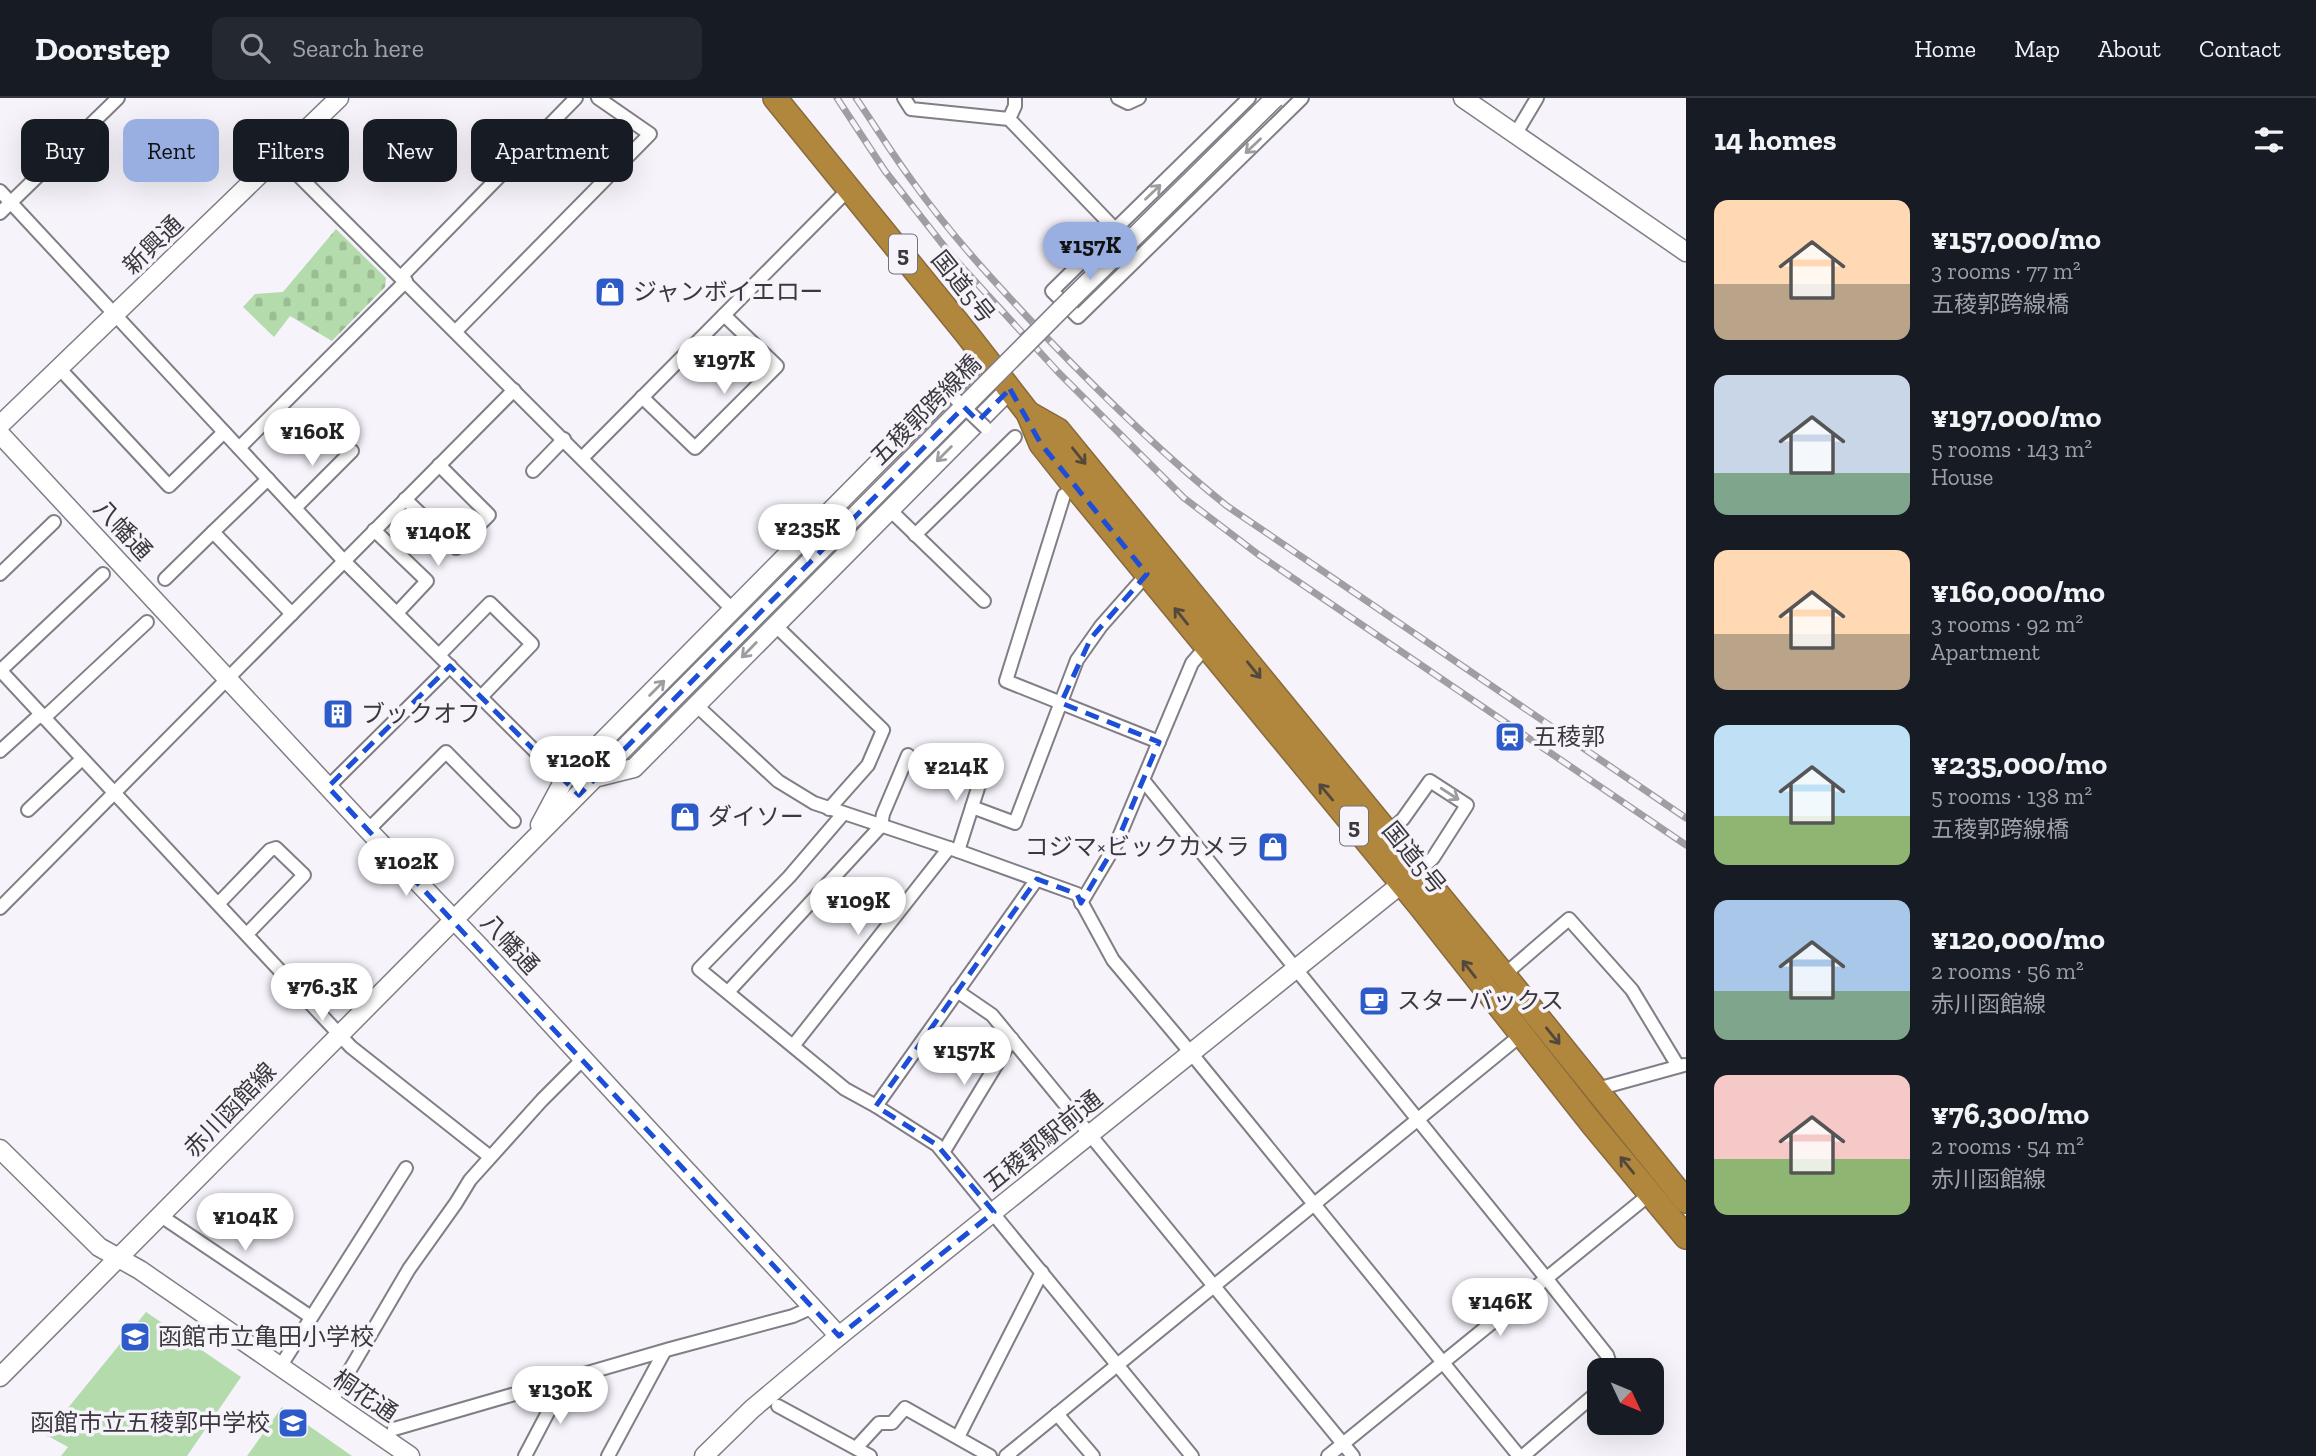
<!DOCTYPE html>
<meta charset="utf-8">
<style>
body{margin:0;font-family:"Zilla Slab","Noto Sans JP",serif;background:#242831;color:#f1f3f6;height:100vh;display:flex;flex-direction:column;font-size:26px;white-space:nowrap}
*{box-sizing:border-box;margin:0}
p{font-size:23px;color:#9ea1a6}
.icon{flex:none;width:38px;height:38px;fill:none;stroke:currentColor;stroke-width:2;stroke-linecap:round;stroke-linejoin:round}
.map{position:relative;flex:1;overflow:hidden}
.sheet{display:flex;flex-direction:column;background:#171b24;width:630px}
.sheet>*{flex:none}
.guide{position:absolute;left:21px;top:21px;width:665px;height:63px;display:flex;gap:14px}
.needle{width:46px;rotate:134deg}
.buttons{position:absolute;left:1587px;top:1260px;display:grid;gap:14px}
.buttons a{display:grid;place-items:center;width:77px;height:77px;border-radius:14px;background:#171b24;box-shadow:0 7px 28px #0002;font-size:35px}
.price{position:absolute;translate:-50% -60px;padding:0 16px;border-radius:24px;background:#fff;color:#222;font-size:23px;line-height:46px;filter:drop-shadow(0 2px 4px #0008)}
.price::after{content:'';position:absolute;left:50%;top:42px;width:21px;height:16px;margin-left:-10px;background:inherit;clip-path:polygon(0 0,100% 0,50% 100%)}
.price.current{background:#99afe2;color:#111}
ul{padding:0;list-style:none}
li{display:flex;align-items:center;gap:21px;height:175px;padding:0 28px}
li span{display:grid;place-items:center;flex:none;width:196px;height:140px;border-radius:14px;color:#555}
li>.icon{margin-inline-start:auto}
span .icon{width:84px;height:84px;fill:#fffc;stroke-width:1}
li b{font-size:30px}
h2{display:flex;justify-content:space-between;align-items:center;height:84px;padding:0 28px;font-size:30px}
.tag{padding:0 24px;border-radius:14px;background:#171b24;box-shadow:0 7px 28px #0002;font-size:24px;line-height:63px}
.tag.current{background:#99afe2;color:#111}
header{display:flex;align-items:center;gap:42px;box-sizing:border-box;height:98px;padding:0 35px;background:#171b24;border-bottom:2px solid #363941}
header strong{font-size:33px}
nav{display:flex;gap:38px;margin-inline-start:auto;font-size:24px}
.search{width:490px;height:63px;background:#242831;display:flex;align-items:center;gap:18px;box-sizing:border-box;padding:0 24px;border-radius:14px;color:#9ea1a6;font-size:26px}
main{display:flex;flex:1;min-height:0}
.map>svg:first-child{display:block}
.cemetery{fill:url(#cemetery-stones)}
.pitch{fill:#b3dbab}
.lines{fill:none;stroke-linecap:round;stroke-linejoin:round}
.street-casing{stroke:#817e86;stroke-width:16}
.secondary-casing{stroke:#817e86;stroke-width:21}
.highway-casing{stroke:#886b3d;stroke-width:26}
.street{stroke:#fff;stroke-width:12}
.secondary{stroke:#fff;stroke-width:18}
.highway{stroke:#b1863d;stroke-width:23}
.rail-casing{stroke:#a09da3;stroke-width:7}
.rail{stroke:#f6f3fb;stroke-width:4.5;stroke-dasharray:13;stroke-linecap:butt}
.street-bridge-casing{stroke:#817e86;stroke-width:16;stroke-linecap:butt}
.secondary-bridge-casing{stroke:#817e86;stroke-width:21;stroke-linecap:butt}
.street-bridge{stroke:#fff;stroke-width:12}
.secondary-bridge{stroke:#fff;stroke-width:18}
.oneway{stroke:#9d9c9e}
.oneway2{stroke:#53483d}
.marked{fill:none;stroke:#1d4ed8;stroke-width:5;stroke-dasharray:14 9;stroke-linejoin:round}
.labels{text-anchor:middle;stroke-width:7;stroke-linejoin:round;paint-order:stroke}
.shield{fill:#f6f3fb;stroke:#737176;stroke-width:2}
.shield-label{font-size:23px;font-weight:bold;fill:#3b393d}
.street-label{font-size:24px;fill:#3b393d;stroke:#f6f3fb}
.poi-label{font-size:24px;fill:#3b393d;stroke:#f6f3fb;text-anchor:start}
</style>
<header>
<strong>Doorstep</strong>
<div class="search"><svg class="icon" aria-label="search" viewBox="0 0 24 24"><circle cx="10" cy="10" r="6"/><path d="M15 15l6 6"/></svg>Search here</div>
<nav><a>Home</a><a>Map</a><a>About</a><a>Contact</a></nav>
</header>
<main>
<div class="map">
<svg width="1686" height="1358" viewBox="0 0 1686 1358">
<defs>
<pattern id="cemetery-stones" width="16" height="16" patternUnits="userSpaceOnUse" patternTransform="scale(1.75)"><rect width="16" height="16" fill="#b3dbab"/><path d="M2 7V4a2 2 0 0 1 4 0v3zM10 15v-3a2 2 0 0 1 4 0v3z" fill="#9bbd94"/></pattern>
</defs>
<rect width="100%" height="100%" fill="#f6f3fb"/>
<polygon class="cemetery" points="336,131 386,180 385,189 332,243 290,218 274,239 243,209 255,196 283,194"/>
<g class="pitch">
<polygon points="146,1214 241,1279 187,1358 61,1358 68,1349 46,1337"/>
<polygon points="282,1309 352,1358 247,1358"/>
</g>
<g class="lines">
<g class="street-casing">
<g id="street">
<polyline points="904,0 911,11 1009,21 1115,131"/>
<polyline points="1118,0 1128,5 1139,0"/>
<polyline points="1249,0 1052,193 1078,219 1302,0"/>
<polyline points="1009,21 1015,8 1015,0"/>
<polyline points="1515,37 1537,0"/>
<polyline points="280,59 734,513"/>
<polyline points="0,93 344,463 564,682"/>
<polyline points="0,115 118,0"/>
<polyline points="401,179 576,0"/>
<polyline points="456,233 650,36 598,0"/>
<polyline points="59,270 169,388 224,334"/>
<polyline points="642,299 695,350 777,268 724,217"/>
<polyline points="239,350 406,183"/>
<polyline points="583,359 849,91"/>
<polyline points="533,373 564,341"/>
<polyline points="268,381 213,434 292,516"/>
<polyline points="1064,397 1006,583 1159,644"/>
<polyline points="405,401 456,450 489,417 439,367"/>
<polyline points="295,410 352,353"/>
<polyline points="889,411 984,503"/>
<polyline points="374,432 427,483 397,515"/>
<polyline points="915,437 1015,339"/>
<polyline points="0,476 54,424"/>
<polyline points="165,481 213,434"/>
<polyline points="774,526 883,632 868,667 829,711"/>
<polyline points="439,557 490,505 532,546 481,599"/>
<polyline points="0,572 351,949 489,1058"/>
<polyline points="0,573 103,476"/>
<polyline points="696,607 778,683 814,705 958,753 1077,796 1113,862 1191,955 1519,1358"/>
<polyline points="44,620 147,524"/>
<polyline points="0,653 41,616"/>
<polyline points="1143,682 1546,1180 1607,1257 1612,1272"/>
<polyline points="328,689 450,568"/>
<polyline points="972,709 1015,725 1077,562 1101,528 1147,476"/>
<polyline points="28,712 82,661"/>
<polyline points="843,716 789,779 699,871 845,991 876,1008 937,1047 1192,1358"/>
<polyline points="368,732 446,654 514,723"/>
<polyline points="1387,735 1403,721 1430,683 1467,707 1433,760 1419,773"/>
<polyline points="958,753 985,668"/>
<polyline points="219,805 270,752 276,750 304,777 247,836"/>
<polyline points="1081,805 1116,746 1192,565 1206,549"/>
<polyline points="0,810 514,292"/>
<polyline points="1504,877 1569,821 1632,892 1678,968"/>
<polyline points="957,893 992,917 1353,1358"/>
<polyline points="728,894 881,728 883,716 908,657"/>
<polyline points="793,948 949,750"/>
<polyline points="1597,991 1684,967"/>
<polyline points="876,1008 1037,781"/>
<polyline points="944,1053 1012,941"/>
<polyline points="161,1118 311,1219"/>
<polyline points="280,1269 406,1070"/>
<polyline points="331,1304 409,1171 456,1105 470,1082 542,1002 583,961"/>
<polyline points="778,1308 870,1358"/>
<polyline points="1057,1316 1093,1358"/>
<polyline points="394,1331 670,1251 793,1218 813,1209"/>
<polyline points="958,1339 1042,1174"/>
<polyline points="856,1350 879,1325 892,1325 905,1310 990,1358"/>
<polyline points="525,1358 565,1282"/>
<polyline points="608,1358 664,1254"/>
<polyline points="1006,1358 1521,937"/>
<polyline points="1328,1358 1650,1096"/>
<polyline points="1523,1358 1600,1292"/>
</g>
</g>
<g class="secondary-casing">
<g id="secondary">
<polyline points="1463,0 1686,154"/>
<polyline points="0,327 339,0"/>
<polyline points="0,336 368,732 480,849 839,1238"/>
<polyline points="598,679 634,670 1010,291"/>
<polyline points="540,727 564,682 984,258"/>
<polyline points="0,1051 99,1149 140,1172 410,1358"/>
<polyline points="0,1279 674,600"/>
<polyline points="704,1358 752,1311 839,1238 1410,779"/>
</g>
</g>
<g class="highway-casing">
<g id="highway">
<polyline points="775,0 966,235 1028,315 1041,346 1068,380 1421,809 1593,1027 1686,1139"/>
<polyline points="1028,315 1058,332 1504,877 1686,1103"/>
</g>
</g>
<use href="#street" class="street"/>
<use href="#secondary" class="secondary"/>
<use href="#highway" class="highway"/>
<g class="rail-casing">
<g id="rail">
<polyline points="837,0 885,73 951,157 1058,274 1184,400 1259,457 1686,747"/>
<path d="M856,0C875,28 893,57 913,84C953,140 1001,191 1048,241C1105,300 1162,356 1227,408L1686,720"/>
</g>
</g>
<use href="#rail" class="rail"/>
<g class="street-bridge-casing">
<polyline id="street-bridge" points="942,288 985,329"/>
</g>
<g class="secondary-bridge-casing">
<polyline id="secondary-bridge" points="674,600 1063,209 1275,0"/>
</g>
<use href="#street-bridge" class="street-bridge"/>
<use href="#secondary-bridge" class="secondary-bridge"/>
</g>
<defs><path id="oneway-shaft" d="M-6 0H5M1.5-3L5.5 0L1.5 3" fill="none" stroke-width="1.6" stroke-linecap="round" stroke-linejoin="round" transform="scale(1.75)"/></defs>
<g class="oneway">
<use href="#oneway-shaft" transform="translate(1253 48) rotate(136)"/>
<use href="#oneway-shaft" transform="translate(1153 94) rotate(-44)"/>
<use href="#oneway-shaft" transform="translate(944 356) rotate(135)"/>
<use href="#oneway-shaft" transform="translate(749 552) rotate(134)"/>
<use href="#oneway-shaft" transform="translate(657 590) rotate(-45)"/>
<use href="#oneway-shaft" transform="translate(1450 696) rotate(33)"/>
</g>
<g class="oneway2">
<use href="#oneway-shaft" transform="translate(1079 358) rotate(51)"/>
<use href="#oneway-shaft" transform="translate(1181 518) rotate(-129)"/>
<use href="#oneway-shaft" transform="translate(1254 572) rotate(51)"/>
<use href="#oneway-shaft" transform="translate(1326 694) rotate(-130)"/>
<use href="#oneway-shaft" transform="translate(1469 871) rotate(-128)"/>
<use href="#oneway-shaft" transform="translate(1553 938) rotate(51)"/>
<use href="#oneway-shaft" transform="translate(1627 1067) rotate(-129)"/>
</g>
<path class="marked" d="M1010,291L1041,346L1147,476L1091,540L1061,605L1159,644L1116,746L1081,805L1077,796L1037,781L876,1008L937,1047L994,1114L839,1238L328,689L450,568L579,697L964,309L978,323Z"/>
<defs>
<g id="shop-square" transform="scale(1.575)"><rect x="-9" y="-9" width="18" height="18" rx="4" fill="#2e5bca" stroke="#f6f3fb"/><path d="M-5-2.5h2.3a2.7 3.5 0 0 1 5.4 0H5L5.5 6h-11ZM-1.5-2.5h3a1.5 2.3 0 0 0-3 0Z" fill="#fff"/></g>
<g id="building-square" transform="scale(1.575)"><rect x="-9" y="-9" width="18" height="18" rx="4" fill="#2e5bca" stroke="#f6f3fb"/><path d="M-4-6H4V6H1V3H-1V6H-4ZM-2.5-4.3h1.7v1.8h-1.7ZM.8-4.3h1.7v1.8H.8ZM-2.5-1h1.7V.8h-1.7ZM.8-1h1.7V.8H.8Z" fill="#fff"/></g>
<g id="station-square" transform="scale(1.575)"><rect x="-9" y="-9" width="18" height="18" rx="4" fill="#2e5bca" stroke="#f6f3fb"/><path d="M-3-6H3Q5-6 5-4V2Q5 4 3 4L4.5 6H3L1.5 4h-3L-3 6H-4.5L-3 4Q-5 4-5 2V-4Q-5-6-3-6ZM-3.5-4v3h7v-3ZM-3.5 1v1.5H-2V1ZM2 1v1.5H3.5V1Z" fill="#fff"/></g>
<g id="cafe-square" transform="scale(1.575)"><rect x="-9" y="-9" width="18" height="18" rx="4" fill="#2e5bca" stroke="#f6f3fb"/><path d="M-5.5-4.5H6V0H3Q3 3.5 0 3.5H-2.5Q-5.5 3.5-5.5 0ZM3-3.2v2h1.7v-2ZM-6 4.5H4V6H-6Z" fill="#fff"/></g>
<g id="school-square" transform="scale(1.575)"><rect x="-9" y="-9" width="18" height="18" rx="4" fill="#2e5bca" stroke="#f6f3fb"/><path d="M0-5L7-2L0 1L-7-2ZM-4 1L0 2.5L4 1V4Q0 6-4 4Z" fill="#fff"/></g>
</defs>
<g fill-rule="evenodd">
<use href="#shop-square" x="610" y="194"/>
<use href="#building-square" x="338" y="616"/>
<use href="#station-square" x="1510" y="639"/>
<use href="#shop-square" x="685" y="719"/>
<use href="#shop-square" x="1273" y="749"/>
<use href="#cafe-square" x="1374" y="903"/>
<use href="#school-square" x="135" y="1239"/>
<use href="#school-square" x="293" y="1325"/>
</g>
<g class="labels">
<g class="shield">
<rect x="889" y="136.5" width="28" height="39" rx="5"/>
<rect x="1340" y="708.5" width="28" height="39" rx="5"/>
</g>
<g class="shield-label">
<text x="903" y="164">5</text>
<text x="1354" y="736">5</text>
</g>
<g class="street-label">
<text transform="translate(153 147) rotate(-44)" y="8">新興通</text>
<text transform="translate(963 189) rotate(51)" y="8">国道5号</text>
<text transform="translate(926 312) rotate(-45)" y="8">五稜郭跨線橋</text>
<text transform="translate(123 432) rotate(47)" y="8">八幡通</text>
<text transform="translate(1414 760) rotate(51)" y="8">国道5号</text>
<text transform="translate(510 846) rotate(47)" y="8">八幡通</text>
<text transform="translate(230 1012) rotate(-46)" y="8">赤川函館線</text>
<text transform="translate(1043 1043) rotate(-39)" y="8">五稜郭駅前通</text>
<text transform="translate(365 1298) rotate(34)" y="8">桐花通</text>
</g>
<g class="poi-label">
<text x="633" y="202">ジャンボイエロー</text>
<text x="361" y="624">ブックオフ</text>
<text x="1533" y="647">五稜郭</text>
<text x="708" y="727">ダイソー</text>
<text x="1250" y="757" text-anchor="end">コジマ×ビックカメラ</text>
<text x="1397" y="911">スターバックス</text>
<text x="158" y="1247">函館市立亀田小学校</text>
<text x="270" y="1333" text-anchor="end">函館市立五稜郭中学校</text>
</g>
</g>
</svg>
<div class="buttons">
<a><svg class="needle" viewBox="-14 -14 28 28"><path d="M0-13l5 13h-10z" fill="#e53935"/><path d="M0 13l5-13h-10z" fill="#9ea1a6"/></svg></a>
</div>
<b class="price current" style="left:1090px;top:184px">¥157K</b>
<b class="price" style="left:724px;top:298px">¥197K</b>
<b class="price" style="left:312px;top:370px">¥160K</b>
<b class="price" style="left:807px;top:466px">¥235K</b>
<b class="price" style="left:438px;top:470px">¥140K</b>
<b class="price" style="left:578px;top:698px">¥120K</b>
<b class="price" style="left:956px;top:705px">¥214K</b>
<b class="price" style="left:406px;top:800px">¥102K</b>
<b class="price" style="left:858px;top:839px">¥109K</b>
<b class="price" style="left:322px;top:925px">¥76.3K</b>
<b class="price" style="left:964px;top:989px">¥157K</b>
<b class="price" style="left:245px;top:1155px">¥104K</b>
<b class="price" style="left:1500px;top:1240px">¥146K</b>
<b class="price" style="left:560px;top:1328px">¥130K</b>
<div class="guide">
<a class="tag">Buy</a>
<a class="tag current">Rent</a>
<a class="tag">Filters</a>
<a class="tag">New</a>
<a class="tag">Apartment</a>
</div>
</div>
<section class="sheet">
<h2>14 homes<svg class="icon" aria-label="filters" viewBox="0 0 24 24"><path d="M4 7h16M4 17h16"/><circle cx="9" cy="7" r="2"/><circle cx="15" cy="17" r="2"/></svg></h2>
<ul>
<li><span style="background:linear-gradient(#ffd9b3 60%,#b9a48a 0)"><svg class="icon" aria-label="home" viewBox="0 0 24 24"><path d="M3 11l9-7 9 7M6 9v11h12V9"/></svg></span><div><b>¥157,000/mo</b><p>3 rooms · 77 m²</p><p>五稜郭跨線橋</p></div></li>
<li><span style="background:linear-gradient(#c9d6e8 70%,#7fa58c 0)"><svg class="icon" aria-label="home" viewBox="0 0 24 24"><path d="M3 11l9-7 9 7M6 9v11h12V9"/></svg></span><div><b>¥197,000/mo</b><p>5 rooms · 143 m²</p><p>House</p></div></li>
<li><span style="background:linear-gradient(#ffd9b3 60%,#b9a48a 0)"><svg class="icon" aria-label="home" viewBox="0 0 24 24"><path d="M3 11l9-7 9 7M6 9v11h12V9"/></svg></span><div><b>¥160,000/mo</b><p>3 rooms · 92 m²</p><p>Apartment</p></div></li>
<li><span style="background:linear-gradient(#bfe0f5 65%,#8fb573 0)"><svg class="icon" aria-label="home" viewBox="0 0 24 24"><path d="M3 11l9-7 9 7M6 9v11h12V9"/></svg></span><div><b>¥235,000/mo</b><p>5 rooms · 138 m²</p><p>五稜郭跨線橋</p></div></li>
<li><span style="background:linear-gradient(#a9c7e8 65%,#7fa58c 0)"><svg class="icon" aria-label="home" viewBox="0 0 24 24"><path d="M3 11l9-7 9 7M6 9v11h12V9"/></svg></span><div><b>¥120,000/mo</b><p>2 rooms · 56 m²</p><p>赤川函館線</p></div></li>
<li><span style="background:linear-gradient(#f6c9c9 60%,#8fb573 0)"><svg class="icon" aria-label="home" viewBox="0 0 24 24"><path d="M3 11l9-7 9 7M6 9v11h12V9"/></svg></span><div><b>¥76,300/mo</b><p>2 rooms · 54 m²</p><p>赤川函館線</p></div></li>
</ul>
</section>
</main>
